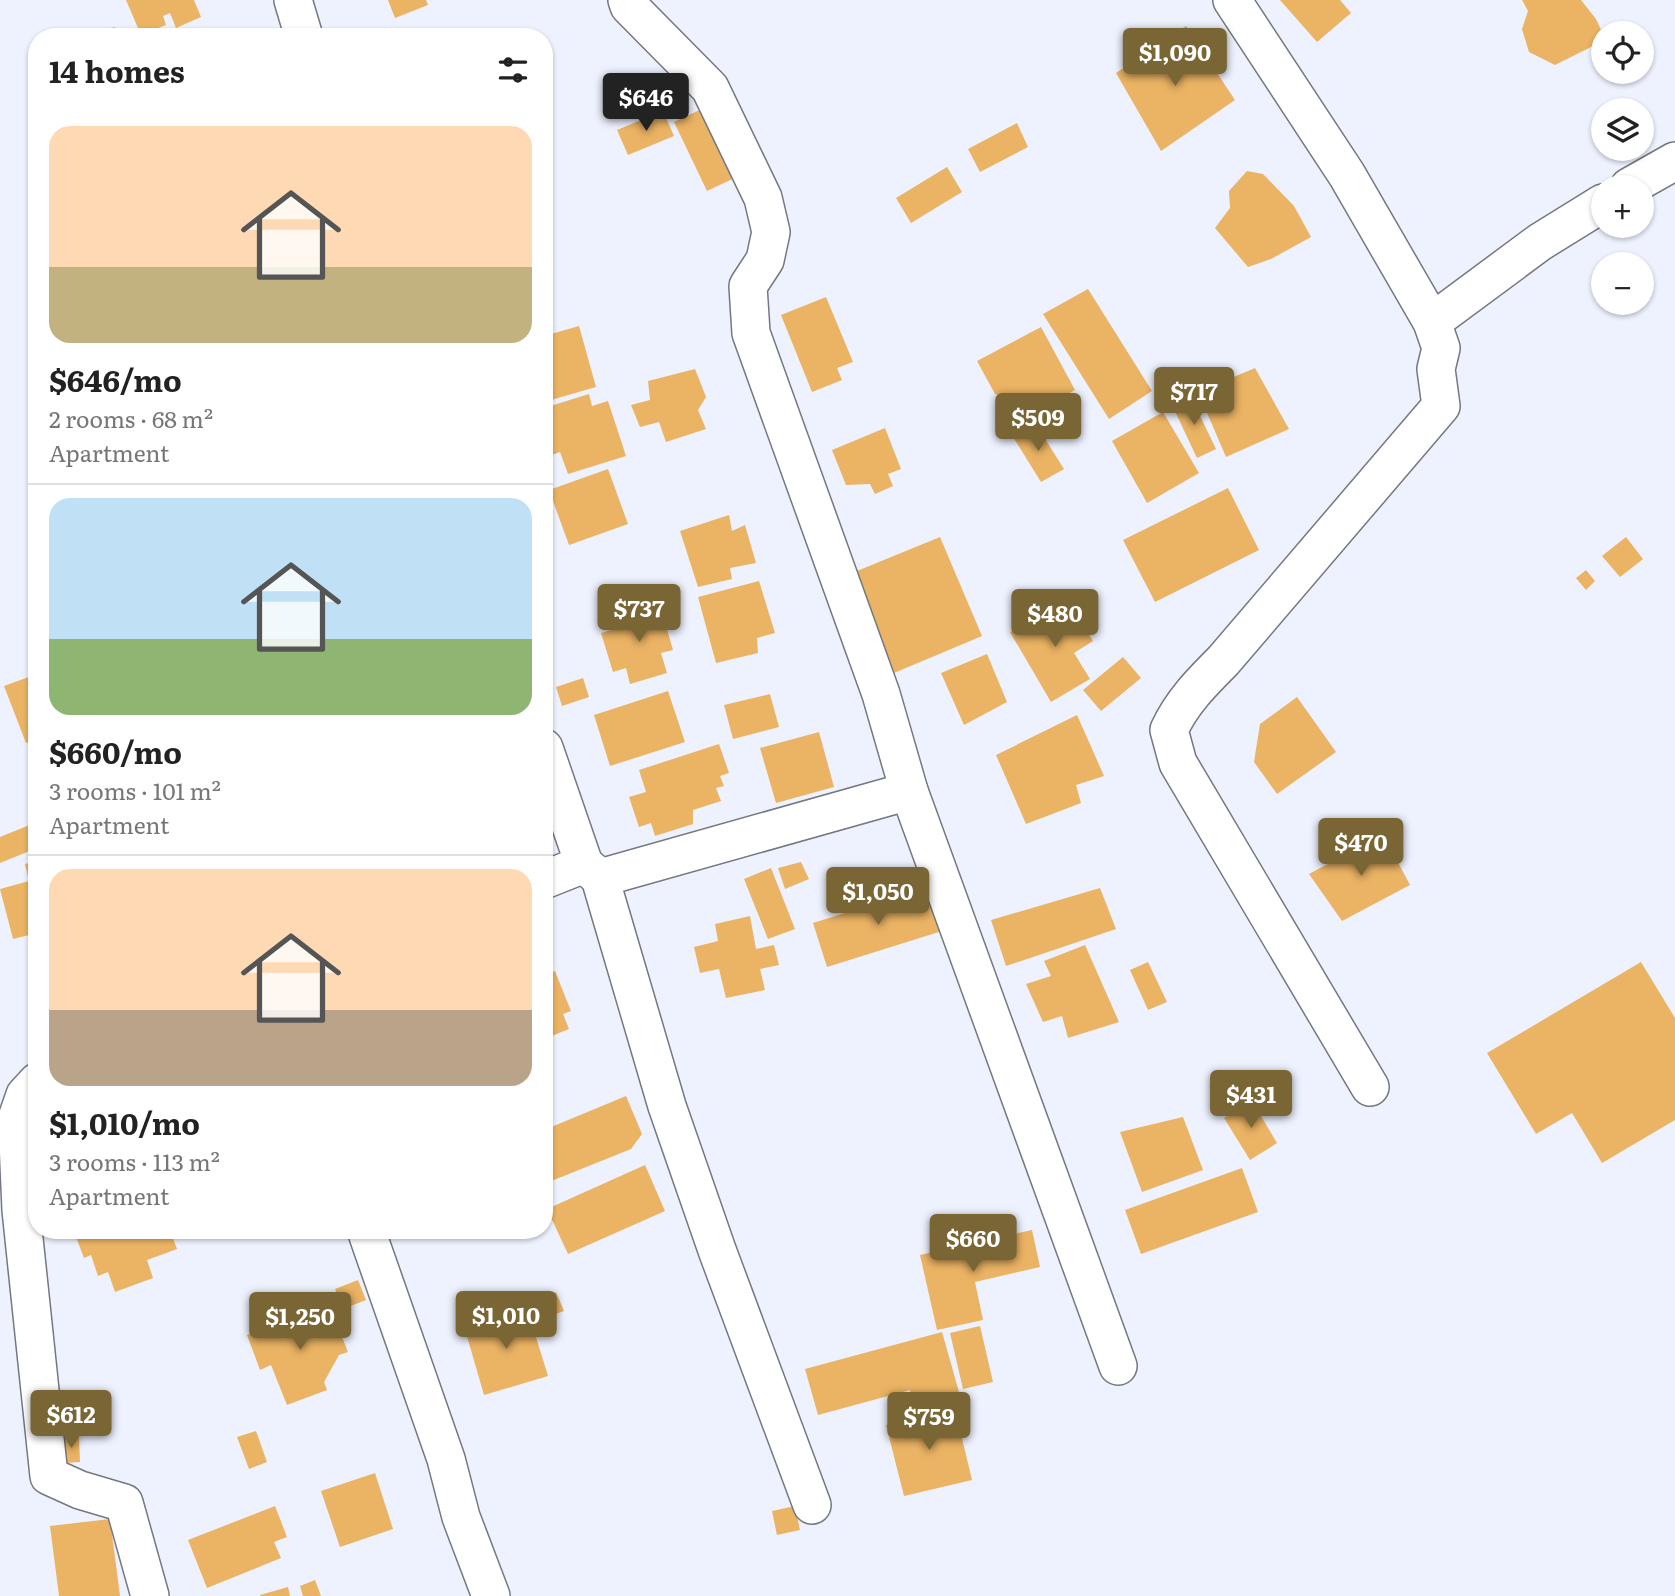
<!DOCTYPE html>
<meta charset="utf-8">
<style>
body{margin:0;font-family:Literata,serif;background:#f2f2f2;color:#222;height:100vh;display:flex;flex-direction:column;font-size:26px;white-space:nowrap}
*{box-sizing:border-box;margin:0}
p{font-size:23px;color:#767676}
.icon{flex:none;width:38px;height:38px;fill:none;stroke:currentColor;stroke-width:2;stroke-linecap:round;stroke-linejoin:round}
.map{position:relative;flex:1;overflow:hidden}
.drawer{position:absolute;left:28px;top:28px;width:525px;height:1211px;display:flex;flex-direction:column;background:#fff;border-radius:28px;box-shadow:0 2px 5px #0004}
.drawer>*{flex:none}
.buttons{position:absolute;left:1591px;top:21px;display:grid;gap:14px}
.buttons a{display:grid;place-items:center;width:63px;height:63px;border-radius:50%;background:#fff;box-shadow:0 2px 5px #0004;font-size:35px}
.price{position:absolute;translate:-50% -60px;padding:0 16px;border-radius:7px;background:#796634;color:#fff;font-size:23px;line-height:46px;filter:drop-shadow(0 2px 4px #0008)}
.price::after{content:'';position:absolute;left:50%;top:42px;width:21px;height:16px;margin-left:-10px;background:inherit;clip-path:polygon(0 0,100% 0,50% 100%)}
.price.on{background:#222;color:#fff}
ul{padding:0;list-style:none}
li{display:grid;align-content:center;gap:14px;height:371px;padding:0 21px}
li+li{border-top:2px solid #e0e0e0}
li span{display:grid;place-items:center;height:217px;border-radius:21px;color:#555}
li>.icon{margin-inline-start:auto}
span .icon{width:126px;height:126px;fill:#fffc;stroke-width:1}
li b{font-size:30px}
h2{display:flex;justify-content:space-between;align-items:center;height:84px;padding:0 21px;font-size:30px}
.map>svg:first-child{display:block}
.building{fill:#ebb364}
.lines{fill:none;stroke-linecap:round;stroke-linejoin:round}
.minor-casing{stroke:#737881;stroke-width:40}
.minor{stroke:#fff;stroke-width:37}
</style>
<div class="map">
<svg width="1675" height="1596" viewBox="0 0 1675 1596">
<rect width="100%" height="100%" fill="#eef2fe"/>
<g class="building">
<polygon points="126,0 194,0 201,17 176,28 170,13 163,16 166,25 141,35"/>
<polygon points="388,0 426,0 428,5 395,18"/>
<polygon points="1280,0 1340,0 1351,13 1317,42"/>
<polygon points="1522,0 1581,0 1596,19 1603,34 1603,41 1555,65 1529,52 1522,29 1528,11"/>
<polygon points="1186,26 1235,100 1161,151 1116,73"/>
<polygon points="115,27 118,37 77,37 77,36"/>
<polygon points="710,105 743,174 707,191 674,122"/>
<polygon points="663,111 674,136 628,155 617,130"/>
<polygon points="1017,123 1028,147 980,172 968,149"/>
<polygon points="947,167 962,192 911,223 896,198"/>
<polygon points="1247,171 1263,174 1294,206 1311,237 1271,259 1248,267 1215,228 1230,208 1229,191"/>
<polygon points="1088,289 1152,391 1109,419 1043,314"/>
<polygon points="826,297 853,362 837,368 842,380 812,392 781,315"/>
<polygon points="579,326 596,387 551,400 544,377 544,336"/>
<polygon points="1041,327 1075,390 1045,407 995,394 977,361"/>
<polygon points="1255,368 1289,429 1226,457 1198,392"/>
<polygon points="695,369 706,397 698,410 706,429 666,442 659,422 640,427 631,405 650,400 648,381"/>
<polygon points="589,394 592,406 608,401 626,456 568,474 560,452 544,458 544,442 548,441 544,429 544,408"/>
<polygon points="1191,397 1216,449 1197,458 1172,405"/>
<polygon points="1163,412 1199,473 1147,503 1112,441"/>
<polygon points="1035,423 1064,469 1041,482 1013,437"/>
<polygon points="885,428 901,469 888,474 893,486 875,494 870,484 846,485 832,450"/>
<polygon points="608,469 628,524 569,545 549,490"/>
<polygon points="1228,488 1259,550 1155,602 1123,540"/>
<polygon points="729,515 732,531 745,525 756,563 730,568 732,579 698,587 680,531"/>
<polygon points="940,537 982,636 894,673 852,573"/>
<polygon points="1626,537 1643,559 1620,577 1602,556"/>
<polygon points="1586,570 1595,581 1586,590 1576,578"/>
<polygon points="759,581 775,633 757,638 758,653 716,663 698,597"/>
<polygon points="1068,599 1093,641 1074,653 1090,679 1051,702 1010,632"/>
<polygon points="660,605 673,650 661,653 667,673 630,684 626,668 613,672 601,633 614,629 610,620"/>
<polygon points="987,654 1007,702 964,725 941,673"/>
<polygon points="1123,657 1141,678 1101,711 1083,690"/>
<polygon points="37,674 37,739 26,743 4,686"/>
<polygon points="583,678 589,697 562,706 556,687"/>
<polygon points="668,691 685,742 610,766 594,715"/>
<polygon points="770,694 779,727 733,739 724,705"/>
<polygon points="1297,697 1336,752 1277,794 1254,762 1260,724"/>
<polygon points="1077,715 1104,776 1076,785 1081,803 1026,824 996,755"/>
<polygon points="819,732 834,787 776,803 760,748"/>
<polygon points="719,744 729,773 720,776 724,786 716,788 721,801 693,810 693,824 655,836 651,823 639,827 629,797 646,792 639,770"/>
<polygon points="37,822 37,848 0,863 0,837"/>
<polygon points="1383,834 1410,885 1342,921 1309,874"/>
<polygon points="37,861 37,933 13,939 0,889 29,881 25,864"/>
<polygon points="801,862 809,879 785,889 778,868"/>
<polygon points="771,868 795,929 768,939 744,879"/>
<polygon points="928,887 942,931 827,967 813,923"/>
<polygon points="1100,888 1116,929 1006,966 991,920"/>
<polygon points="750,916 756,949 774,945 779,965 760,969 765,990 726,998 719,969 700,973 694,947 718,941 715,924"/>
<polygon points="1085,945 1119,1022 1068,1038 1062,1016 1043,1022 1026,984 1051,976 1044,961"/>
<polygon points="1148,962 1167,1002 1148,1010 1130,970"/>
<polygon points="1641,962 1675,1018 1675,1120 1602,1163 1572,1113 1536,1134 1487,1053"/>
<polygon points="555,971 571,1011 563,1014 569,1029 544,1039 544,975"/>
<polygon points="626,1096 642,1134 631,1149 544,1184 544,1130"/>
<polygon points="1252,1101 1277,1143 1250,1160 1224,1118"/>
<polygon points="1183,1117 1203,1170 1142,1192 1120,1132"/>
<polygon points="645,1165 665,1211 568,1254 547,1209"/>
<polygon points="1242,1168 1258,1212 1141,1254 1125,1210"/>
<polygon points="81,1230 170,1230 177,1249 147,1260 153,1278 115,1292 108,1272 98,1276 91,1255 84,1258 74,1232"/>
<polygon points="1032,1230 1040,1267 975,1282 983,1320 937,1330 920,1255"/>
<polygon points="358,1280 366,1300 343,1309 335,1289"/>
<polygon points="556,1292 564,1311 548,1317 540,1298"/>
<polygon points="329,1304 348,1352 339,1355 324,1382 327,1390 287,1405 271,1365 260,1370 247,1335"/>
<polygon points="527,1308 548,1376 484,1395 464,1326"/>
<polygon points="980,1326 993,1382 963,1389 950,1333"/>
<polygon points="942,1332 959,1392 913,1404 910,1390 818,1415 805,1369"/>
<polygon points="955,1409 972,1480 904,1496 886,1425"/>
<polygon points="256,1431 267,1462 249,1469 237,1437"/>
<polygon points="79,1437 80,1462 64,1463 62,1438"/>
<polygon points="375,1473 393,1529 340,1547 321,1491"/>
<polygon points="275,1506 287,1537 274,1542 281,1558 207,1588 188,1540"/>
<polygon points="795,1506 800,1530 777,1535 772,1511"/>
<polygon points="110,1519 120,1596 59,1596 50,1526"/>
<polygon points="315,1580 321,1596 303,1596 300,1586"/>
<polygon points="288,1587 290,1596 260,1596 260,1595"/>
</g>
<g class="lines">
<g class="minor-casing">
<g id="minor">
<polyline points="293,0 304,37"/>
<polyline points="627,0 629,6 710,88 763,198 771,232 765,260 748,286 751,333 881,694 909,791 1118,1366"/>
<path d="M1232,0L1347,175L1432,322L1441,348L1436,369L1441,406L1223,661C1201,683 1182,702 1169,730L1178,763L1370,1087"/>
<polyline points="1629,187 1675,161"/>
<polyline points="1432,322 1540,242 1603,203"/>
<polyline points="544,748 584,864 600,878 667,1106 717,1250 812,1505"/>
<polyline points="600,878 909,791"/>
<polyline points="544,880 584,864"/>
<polyline points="37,1082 25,1095 17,1118 21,1210 49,1476 80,1490 124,1503 150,1596"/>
<polyline points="366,1230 446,1459 461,1517 491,1596"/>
</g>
</g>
<use href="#minor" class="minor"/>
</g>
</svg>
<div class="buttons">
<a><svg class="icon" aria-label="locate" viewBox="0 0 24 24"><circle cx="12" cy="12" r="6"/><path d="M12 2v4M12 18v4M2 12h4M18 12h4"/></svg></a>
<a><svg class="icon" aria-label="layers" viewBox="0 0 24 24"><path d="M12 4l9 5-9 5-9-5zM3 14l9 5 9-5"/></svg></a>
<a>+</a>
<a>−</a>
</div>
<b class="price" style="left:1175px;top:88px">$1,090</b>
<b class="price on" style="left:646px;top:133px">$646</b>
<b class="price" style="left:1194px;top:427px">$717</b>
<b class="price" style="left:1038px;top:453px">$509</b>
<b class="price" style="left:639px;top:644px">$737</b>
<b class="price" style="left:1055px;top:649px">$480</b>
<b class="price" style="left:1361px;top:878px">$470</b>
<b class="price" style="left:878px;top:927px">$1,050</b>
<b class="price" style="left:1251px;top:1130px">$431</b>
<b class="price" style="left:973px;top:1274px">$660</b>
<b class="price" style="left:506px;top:1351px">$1,010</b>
<b class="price" style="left:300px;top:1352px">$1,250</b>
<b class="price" style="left:71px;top:1450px">$612</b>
<b class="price" style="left:929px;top:1452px">$759</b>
<section class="drawer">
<h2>14 homes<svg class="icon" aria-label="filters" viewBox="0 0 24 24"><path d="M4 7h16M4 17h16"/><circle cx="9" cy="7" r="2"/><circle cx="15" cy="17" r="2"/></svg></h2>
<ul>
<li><span style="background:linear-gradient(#ffd9b3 65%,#c2b280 0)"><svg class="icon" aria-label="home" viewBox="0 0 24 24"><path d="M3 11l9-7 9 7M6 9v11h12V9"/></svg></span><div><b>$646/mo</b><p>2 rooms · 68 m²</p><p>Apartment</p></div></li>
<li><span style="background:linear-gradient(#bfe0f5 65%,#8fb573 0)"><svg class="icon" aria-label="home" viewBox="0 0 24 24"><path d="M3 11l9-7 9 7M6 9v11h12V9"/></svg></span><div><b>$660/mo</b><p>3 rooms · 101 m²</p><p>Apartment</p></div></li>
<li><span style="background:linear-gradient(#ffd9b3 65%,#b9a48a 0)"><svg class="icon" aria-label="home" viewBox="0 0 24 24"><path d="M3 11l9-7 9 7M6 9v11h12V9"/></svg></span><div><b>$1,010/mo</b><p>3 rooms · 113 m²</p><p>Apartment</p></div></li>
</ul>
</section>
</div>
